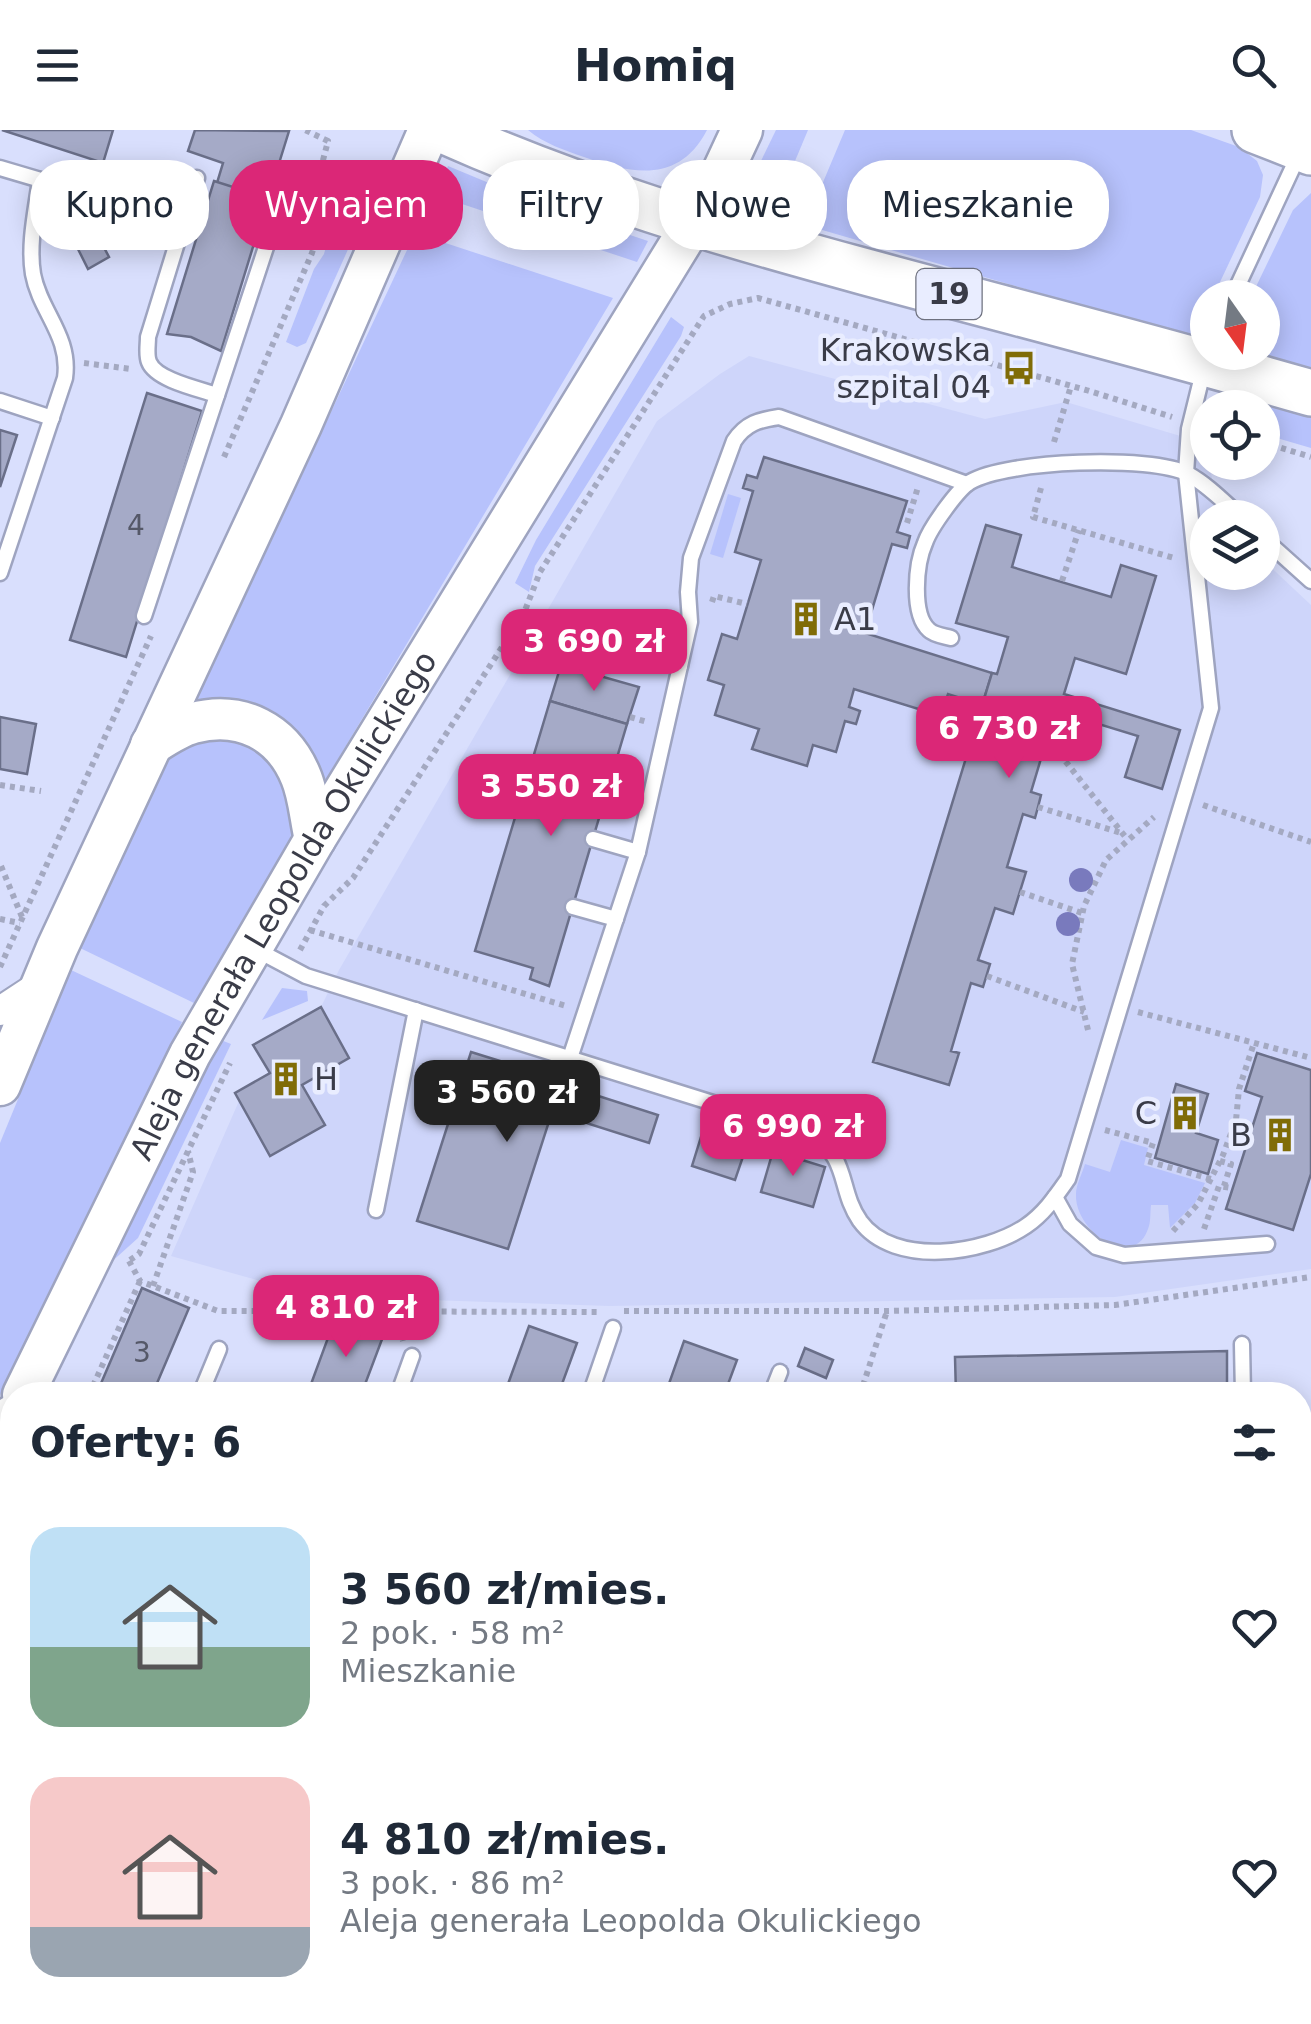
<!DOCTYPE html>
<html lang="pl">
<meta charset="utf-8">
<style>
body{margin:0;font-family:"DejaVu Sans",sans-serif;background:#f2f2f3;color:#1f2937;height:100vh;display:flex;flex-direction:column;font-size:38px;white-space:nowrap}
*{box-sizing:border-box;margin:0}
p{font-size:32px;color:#747a83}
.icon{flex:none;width:55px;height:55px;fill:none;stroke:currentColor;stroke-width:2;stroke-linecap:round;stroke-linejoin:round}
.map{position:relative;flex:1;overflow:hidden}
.details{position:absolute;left:0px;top:1252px;width:1312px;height:642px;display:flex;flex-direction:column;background:#fff;border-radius:40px 40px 0 0;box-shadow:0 5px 25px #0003}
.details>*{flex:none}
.banner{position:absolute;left:30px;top:30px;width:1252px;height:90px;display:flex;gap:20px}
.needle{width:65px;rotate:166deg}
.buttons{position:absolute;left:1190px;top:150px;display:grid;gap:20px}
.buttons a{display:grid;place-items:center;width:90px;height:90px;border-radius:50%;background:#fff;box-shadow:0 5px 25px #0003;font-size:50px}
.price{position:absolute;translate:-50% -85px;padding:0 22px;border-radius:20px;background:#db2777;color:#fff;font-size:32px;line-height:65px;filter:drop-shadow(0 2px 5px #0008)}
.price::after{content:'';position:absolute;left:50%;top:60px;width:30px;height:22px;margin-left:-15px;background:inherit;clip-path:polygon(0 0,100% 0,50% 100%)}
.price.active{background:#222;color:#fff}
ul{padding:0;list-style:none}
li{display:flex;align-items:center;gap:30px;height:250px;padding:0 30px}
li span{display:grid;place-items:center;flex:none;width:280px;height:200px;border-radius:30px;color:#555}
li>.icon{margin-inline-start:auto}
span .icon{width:120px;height:120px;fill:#fffc;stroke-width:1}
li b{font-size:42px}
h2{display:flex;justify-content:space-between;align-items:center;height:120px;padding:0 30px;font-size:42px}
.pill{padding:0 35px;border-radius:40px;background:#fff;box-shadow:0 5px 25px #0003;font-size:35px;line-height:90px}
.pill.active{background:#db2777;color:#fff}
header{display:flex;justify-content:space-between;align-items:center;height:130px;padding:0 30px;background:#fff;font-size:45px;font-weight:700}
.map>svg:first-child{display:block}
.built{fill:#ced5fa}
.green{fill:#b7c2fc}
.building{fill:#a5aac7;stroke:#6a6f89;stroke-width:2.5}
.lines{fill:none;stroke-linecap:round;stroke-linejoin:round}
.service-casing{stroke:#9ea4c0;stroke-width:19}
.minor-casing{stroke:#9ea4c0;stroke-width:32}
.secondary-casing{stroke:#9ea4c0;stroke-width:45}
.primary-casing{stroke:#9ea4c0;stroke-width:50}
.path{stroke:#a4a9c1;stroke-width:6;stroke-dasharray:5 5;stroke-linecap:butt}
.service{stroke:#fff;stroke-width:14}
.minor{stroke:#fff;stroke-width:28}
.secondary{stroke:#fff;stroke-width:40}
.primary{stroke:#fff;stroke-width:45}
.tree{fill:#797abd}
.labels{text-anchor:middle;stroke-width:9;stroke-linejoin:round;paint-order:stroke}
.number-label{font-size:28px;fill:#555868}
.shield{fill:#e9edff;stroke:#6e717f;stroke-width:2.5}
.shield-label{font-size:30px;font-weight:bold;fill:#3a3c48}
.poi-label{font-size:32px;fill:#3a3c48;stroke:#e9edff;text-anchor:end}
.street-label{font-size:32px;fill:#3a3c48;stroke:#e9edff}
</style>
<header><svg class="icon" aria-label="menu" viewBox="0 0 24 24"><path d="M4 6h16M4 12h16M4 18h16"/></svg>Homiq<svg class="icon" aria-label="search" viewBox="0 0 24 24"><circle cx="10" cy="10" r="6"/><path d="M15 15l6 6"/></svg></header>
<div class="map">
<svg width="1311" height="1894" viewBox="0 0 1311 1894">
<rect width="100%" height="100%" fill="#d9dffd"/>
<g class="built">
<polygon points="749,226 985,289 1066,272 1204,313 1221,387 1208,388 1208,442 1262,442 1263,430 1311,475 1311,1139 1115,1167 609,1176 314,1166 171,1126 239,971 235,963 269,943 253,915 321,877 339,840 657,291 720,244"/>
<polygon points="530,1882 1008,1882 1033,1894 525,1894"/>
</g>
<g class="green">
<path d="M528,0H707C679,54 632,44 584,27C564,20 545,14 528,0Z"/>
<polygon points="776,0 808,0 772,86 739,76"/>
<polygon points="845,0 1191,0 1239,17 1257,31 1263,45 1260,67 1213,167 1208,168 1207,180 1194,208 805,95"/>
<polygon points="448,36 552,79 648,111 637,132 435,65"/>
<polygon points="1311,63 1311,241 1247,223 1262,222 1262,168 1251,167 1293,80"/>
<polygon points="344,84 363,86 306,213 297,217 286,212 314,139 324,124 333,90"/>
<path d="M415,103L613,168L325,651C314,614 281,577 241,572C226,570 208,574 193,576Z"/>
<polygon points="671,187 684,197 681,206 535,436 529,462 515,453 536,410"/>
<polygon points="1239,263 1311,282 1311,318 1263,304 1262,278 1215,278 1228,266"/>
<polygon points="728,364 741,368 723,428 710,424"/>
<polygon points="215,607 253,612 280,640 295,689 290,709 194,873 80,818 160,644 174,620"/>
<polygon points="71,840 182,892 0,1265 0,1013"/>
<polygon points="282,858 307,861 308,871 262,890"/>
<polygon points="221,910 231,914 138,1108 108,1135 179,989"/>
<path d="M1121,1010L1148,1018L1144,1035L1205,1053L1195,1073L1170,1098L1168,1075H1151C1150,1083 1151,1092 1148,1099C1133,1142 1074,1101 1076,1064C1076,1055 1082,1044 1085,1034L1110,1042Z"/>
</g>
<g class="building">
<polygon points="2,0 113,0 103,33"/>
<polygon points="195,0 289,1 276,43 273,42 265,68 217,53 223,33 188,21"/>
<polygon points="214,51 268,68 221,221 191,207 167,204"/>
<polygon points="98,106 109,127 88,139 77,117"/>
<polygon points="147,263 202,281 126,527 70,510"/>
<polygon points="0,300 17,305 0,357"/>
<polygon points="764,327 907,371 897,402 910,406 907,418 892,414 865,503 992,543 982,575 948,564 941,586 854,559 849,577 860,581 856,594 845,591 836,622 813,615 807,636 752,619 759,599 715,585 724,555 708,550 722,504 737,509 761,430 735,422 753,361 743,358 747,345 757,348"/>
<polygon points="986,395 1021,405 1012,437 1111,467 1121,435 1156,446 1126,544 1075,528 1064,564 1180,600 1162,659 1125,647 1138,606 1063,583 1059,597 1051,595 1031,662 1041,665 1038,677 1035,688 1023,684 1007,737 1026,742 1013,784 995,778 978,830 990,834 983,857 971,853 951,921 959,923 949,955 873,932 992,543 997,544 1008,507 956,493"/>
<polygon points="561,535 639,557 627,594 550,571"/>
<polygon points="550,571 627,594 549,856 530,849 533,838 475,821"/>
<polygon points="0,587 36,594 27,644 0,639"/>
<polygon points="321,877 349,928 302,955 325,995 270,1026 235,963 270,943 253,915"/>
<polygon points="471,922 561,950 561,954 658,985 649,1013 552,982 508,1119 417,1091"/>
<polygon points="1257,923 1311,940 1311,1044 1293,1100 1226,1079 1262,967 1245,961"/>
<polygon points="1176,954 1208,964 1196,1003 1218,1010 1208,1044 1155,1028"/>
<polygon points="705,994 749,1009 735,1050 692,1036"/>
<polygon points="773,1021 825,1037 813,1077 761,1062"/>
<polygon points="142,1158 189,1178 152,1265 96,1265"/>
<polygon points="336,1186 384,1204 361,1265 307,1265"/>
<polygon points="529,1196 577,1213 558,1265 504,1265"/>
<polygon points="684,1211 737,1230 724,1265 665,1265"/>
<polygon points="805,1218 833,1230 826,1248 798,1236"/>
<polygon points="1227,1221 1227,1265 956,1265 955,1227"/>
<polygon points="2,1479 12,1484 12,1581 0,1609"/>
<polygon points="14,1882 98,1882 83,1894 0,1894"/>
<polygon points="329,1882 410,1882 395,1894 314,1894"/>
<polygon points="639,1882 643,1884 707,1882 702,1894 635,1894"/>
</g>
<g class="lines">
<g class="service-casing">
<g id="service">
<polyline points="0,38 183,92"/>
<path d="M197,48L148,207C148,215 146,225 149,232C156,250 199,259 217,265"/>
<polyline points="1232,168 1299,24"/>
<polyline points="0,271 52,288"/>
<polyline points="1262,407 1311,451"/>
<path d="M0,443L65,248C71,206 40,182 33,144C28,114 36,80 40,50"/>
<polyline points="144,486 274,93"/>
<path d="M951,508C944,506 934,505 929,500C911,484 916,433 925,413C930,398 958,359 970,352C1007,330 1151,325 1188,344C1208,355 1225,373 1242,388"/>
<polyline points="597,512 680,536"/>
<polyline points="593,709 638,722"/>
<polyline points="573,777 616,789"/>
<path d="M255,819L306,846L812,1004C850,1030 838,1059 860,1091C894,1138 985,1124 1026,1096C1044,1084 1056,1066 1068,1049L1211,578L1186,343L1189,299L1204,238"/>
<path d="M570,928L638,722L690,492L688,462L691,428L734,311C746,293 759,290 779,287L967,354"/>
<polyline points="1055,1067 1070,1094 1096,1117 1124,1125 1267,1114"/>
<polyline points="376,1080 416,880"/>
<polyline points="1242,1214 1243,1265"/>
<polyline points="200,1265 219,1219"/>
<polyline points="398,1265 412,1226"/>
<polyline points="590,1265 613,1198"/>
<polyline points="771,1265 780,1242"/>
<polyline points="1300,1312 1311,1312"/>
<polyline points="1300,1415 1311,1415"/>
<polyline points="1300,1746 1311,1747"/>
<polyline points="144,1894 158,1882"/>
<polyline points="749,1894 753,1882"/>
</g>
</g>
<g class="minor-casing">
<g id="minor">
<polyline points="0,881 41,854"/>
<polyline points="0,1441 12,1446"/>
<polyline points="0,1765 12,1736"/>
<polyline points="472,1894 477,1882"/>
<polyline points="1311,1894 1311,1812"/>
</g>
</g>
<g class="secondary-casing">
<g id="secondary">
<path d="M151,615C165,606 178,597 193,593C241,580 283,602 301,647C309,666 310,689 315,709"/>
<polyline points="0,955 57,818 301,295 429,0"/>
<path id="s1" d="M23,1265L190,924L315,709L693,93L722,43L742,0"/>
<polyline points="0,1312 12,1286"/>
</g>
</g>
<g class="primary-casing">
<g id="primary">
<path d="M443,0C579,61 722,103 866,142C1014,182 1163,220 1311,263"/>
<polyline points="1255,0 1311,22"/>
</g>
</g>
<g class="path">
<polyline points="281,77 284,68 310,65 330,55"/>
<polyline points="84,233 131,239"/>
<polyline points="1054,312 1071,256"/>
<polyline points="1262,312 1311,327"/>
<polyline points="224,327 312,123 332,55 322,34 328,11 305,0"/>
<polyline points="1041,358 1033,387 1174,428"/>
<polyline points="907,393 918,357"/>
<polyline points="1062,451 1079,400"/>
<polyline points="712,472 714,466 747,474"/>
<polyline points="630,587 647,592"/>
<polyline points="1047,608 1127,709"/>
<polyline points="0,655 41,661"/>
<polyline points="1203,675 1311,712"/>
<polyline points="1038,677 1121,703"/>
<polyline points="1,736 22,787"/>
<polyline points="1020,762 1082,783"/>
<polyline points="0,789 20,793"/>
<polyline points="310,800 566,876"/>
<polyline points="300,820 324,776 353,748 524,483 540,442 704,186 730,174 758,168 1086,260 1172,287"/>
<polyline points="0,837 151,506"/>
<polyline points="987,846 1084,882"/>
<polyline points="1138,882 1311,928"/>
<polyline points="1088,900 1072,834 1084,776 1106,730 1154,687"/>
<polyline points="1105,1000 1153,1013 1147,1031 1211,1049"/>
<polyline points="1220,1031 1231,1034 1224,1056"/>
<polyline points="1204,1099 1219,1056 1232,1058"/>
<polyline points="1173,1101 1198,1074 1223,1025 1236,990 1239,959 1254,913"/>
<polyline points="130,1130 139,1124 230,933"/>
<polyline points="129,1131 140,1151 218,1181 597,1182"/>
<polyline points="153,1156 193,1042 188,1021"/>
<polyline points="395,1181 403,1211"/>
<polyline points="624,1181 887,1181 1115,1175 1311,1147"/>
<polyline points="89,1265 140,1151"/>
<polyline points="860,1265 887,1181"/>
<polyline points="0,1379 12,1354"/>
<polyline points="194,1894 198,1882"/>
<polyline points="237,1894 252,1882"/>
<polyline points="430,1894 446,1885"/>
</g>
<use href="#service" class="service"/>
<use href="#minor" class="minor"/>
<use href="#secondary" class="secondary"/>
<use href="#primary" class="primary"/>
</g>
<g class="tree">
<circle cx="1081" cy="750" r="12"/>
<circle cx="1068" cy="794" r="12"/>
</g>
<defs>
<g id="bus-bare" transform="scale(2.7)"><path d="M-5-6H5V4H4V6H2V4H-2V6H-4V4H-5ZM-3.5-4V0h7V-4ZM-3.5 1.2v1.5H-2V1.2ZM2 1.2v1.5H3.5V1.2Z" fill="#806c07" stroke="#e9edff" stroke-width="2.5" paint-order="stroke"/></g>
<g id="building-bare" transform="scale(2.7)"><path d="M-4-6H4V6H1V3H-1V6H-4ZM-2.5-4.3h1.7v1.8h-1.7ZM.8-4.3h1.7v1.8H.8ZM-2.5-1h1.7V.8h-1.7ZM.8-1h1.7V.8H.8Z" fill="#806c07" stroke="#e9edff" stroke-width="2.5" paint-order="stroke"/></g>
</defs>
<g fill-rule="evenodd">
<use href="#bus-bare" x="1019" y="238"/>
<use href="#building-bare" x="806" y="489"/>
<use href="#building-bare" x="286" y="949"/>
<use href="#building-bare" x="1185" y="983"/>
<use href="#building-bare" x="1280" y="1005"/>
</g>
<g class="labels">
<g class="number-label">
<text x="136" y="405">4</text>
<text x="142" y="1232">3</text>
</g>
<rect class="shield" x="916.5" y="139" width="65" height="50" rx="8"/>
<g class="shield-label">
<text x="949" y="174">19</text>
</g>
<g class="poi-label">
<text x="991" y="231">Krakowska<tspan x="991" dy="37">szpital 04</tspan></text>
<text x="834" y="500" text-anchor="start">A1</text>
<text x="314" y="960" text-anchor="start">H</text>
<text x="1157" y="994">C</text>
<text x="1252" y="1016">B</text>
</g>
<g class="street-label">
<text dy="11" stroke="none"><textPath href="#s1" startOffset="555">Aleja generała Leopolda Okulickiego</textPath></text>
</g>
</g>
</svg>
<div class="buttons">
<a><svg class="needle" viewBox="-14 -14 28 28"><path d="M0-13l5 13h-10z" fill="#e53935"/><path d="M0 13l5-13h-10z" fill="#747a83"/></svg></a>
<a><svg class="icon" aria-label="locate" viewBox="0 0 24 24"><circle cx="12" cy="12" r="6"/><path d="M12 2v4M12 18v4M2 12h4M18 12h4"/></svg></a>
<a><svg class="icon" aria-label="layers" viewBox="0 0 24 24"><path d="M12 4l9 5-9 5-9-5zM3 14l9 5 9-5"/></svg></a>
</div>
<b class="price" style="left:594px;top:564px">3 690 zł</b>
<b class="price" style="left:1009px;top:651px">6 730 zł</b>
<b class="price" style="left:551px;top:709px">3 550 zł</b>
<b class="price active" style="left:507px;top:1015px">3 560 zł</b>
<b class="price" style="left:793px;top:1049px">6 990 zł</b>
<b class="price" style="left:346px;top:1230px">4 810 zł</b>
<div class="banner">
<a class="pill">Kupno</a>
<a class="pill active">Wynajem</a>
<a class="pill">Filtry</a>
<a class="pill">Nowe</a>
<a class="pill">Mieszkanie</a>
</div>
<section class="details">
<h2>Oferty: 6<svg class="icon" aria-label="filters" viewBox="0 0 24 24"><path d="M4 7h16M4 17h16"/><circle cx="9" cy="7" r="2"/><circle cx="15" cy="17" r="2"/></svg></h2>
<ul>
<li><span style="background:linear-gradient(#bfe0f5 60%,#7fa58c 0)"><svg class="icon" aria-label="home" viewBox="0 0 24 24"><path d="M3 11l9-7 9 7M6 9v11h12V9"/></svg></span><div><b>3 560 zł/mies.</b><p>2 pok. · 58 m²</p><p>Mieszkanie</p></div><svg class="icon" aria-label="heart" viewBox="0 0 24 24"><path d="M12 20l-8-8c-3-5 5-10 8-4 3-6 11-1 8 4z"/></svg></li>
<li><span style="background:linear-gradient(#f6c9c9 75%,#9aa5b1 0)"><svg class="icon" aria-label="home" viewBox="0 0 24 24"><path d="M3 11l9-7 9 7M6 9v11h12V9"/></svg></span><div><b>4 810 zł/mies.</b><p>3 pok. · 86 m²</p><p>Aleja generała Leopolda Okulickiego</p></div><svg class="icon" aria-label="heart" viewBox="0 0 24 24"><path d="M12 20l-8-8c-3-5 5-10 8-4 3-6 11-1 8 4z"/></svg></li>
</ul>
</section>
</div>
